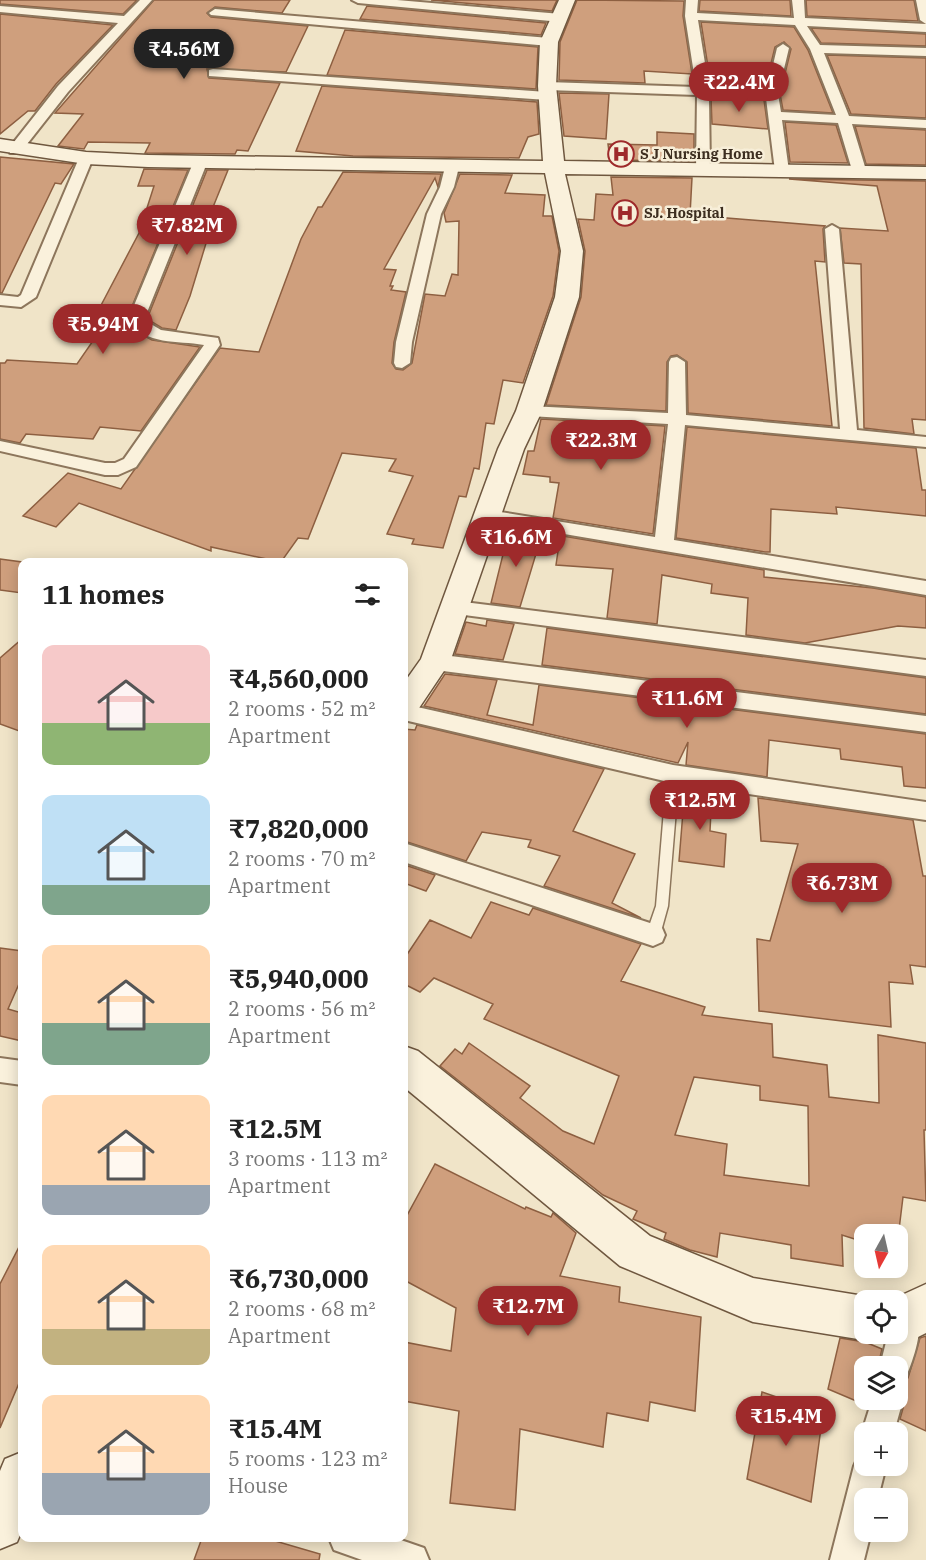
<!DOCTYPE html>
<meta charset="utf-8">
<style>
body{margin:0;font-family:"IBM Plex Serif",serif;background:#f2f2f2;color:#222;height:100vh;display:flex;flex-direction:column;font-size:22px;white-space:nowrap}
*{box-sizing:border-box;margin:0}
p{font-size:20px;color:#767676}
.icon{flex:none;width:33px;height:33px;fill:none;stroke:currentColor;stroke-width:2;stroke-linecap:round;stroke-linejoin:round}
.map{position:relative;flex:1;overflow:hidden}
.details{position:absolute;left:18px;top:558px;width:390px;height:984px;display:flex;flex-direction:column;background:#fff;border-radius:12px;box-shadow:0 3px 15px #0003}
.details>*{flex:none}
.needle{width:39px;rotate:188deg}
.fabs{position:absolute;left:854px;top:1224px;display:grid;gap:12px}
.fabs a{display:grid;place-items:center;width:54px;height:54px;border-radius:12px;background:#fff;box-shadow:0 3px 15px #0003;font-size:30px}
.price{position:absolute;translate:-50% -51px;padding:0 14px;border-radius:21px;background:#9e2a2b;color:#fff;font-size:20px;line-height:39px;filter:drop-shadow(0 2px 3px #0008)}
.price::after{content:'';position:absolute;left:50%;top:36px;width:18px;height:14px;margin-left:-9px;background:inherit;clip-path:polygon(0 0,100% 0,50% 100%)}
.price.current{background:#222;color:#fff}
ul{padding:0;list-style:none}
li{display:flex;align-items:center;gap:18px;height:150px;padding:0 24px}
li span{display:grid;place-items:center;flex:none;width:168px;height:120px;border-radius:12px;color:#555}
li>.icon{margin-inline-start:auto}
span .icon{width:72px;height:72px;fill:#fffc;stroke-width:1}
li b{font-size:26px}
h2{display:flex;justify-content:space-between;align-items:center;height:72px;padding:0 24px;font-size:26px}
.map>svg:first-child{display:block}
.building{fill:#cf9f7d;stroke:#8d5f41;stroke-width:1.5;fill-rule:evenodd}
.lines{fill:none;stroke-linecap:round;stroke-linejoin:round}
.lane-casing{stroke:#8d765c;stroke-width:3}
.street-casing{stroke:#8d765c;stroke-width:4}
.secondary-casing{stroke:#6f573f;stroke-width:3}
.lane{fill:#faf1dc;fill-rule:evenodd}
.street{fill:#faf1dc;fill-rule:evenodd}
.secondary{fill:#faf1dc;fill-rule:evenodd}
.labels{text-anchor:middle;stroke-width:5;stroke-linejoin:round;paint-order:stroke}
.far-poi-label{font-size:14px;font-weight:bold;fill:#3d2e20;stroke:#f7eed8;text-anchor:start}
</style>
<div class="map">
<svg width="926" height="1560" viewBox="0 0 926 1560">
<rect width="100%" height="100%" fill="#f0e4c8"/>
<g class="building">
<polygon points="0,0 137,0 123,14 0,4"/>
<polygon points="154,0 290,0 282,13 215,7 207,13 211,17 308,26 286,72 207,69 209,78 280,83 248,151 237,150 235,154 145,153 150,143 88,142 84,149 58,146 83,114 55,113"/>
<polygon points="431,0 557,0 552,11"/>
<polygon points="577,0 684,1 683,16 692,74 644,71 645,83 559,80 560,42"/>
<polygon points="700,0 790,0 791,16 699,11"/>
<polygon points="806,0 914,0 918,21 807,16"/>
<polygon points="367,6 546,23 541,35 360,19"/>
<polygon points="0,14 113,25 56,84 35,111 28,111 0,134"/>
<polygon points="701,22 794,27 808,50 833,113 783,110 780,94 791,49 784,42 775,47 765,88 711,86"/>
<polygon points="811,28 926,34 926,46 821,43"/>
<polygon points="345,30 538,47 536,89 327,75"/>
<polygon points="827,55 926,58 926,118 851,114"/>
<polygon points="322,86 537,102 539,134 528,137 519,158 353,156 296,151"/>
<polygon points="559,93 609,94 606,139 564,136"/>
<polygon points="711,98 764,100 768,129 712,124"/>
<polygon points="785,122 836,125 848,163 790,162"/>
<polygon points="855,126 926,130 926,165 866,164"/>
<polygon points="657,132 694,134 694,161 610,160 608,144 657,145"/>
<polygon points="0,157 74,164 61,184 55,183 2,293 0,293"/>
<polygon points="144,169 188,170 126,321 134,330 152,340 200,347 141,431 100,427 93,439 26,434 20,443 0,439 0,363 5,363 7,360 77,364 113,312 98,311 139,233 154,186 138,186"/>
<polygon points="207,170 228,170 209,217 214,217 190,296 176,330 162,328 147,319"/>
<polygon points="343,172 441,174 438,187 435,178 384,269 396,270 390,286 393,286 391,290 406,292 394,342 392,363 396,369 403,370 412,363 425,294 445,296 452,274 458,275 459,221 446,222 444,213 460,174 512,175 505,193 545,195 543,216 552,216 559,251 553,296 523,383 503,380 494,424 486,423 479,469 474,468 466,497 459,496 443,548 412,544 414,539 387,534 413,476 389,471 396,459 342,453 308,539 298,538 281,562 211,547 211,551 79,503 56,527 23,516 68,473 121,489 220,348 259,352 301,239 318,207 322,207"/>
<polygon points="611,177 692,178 690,215 825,226 823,229 825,262 815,261 832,426 688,413 687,362 677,355 671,356 667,362 666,411 546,405 581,297 585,251 578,219 594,220 596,194 613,195"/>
<polygon points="789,179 926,181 926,420 912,419 914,434 864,428 861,264 844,263 840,228 888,231 877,186"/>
<polygon points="541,419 665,426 653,534 553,518 559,483 550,482 550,477 523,474 528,451 534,451"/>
<polygon points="687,427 916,448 922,490 926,490 926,516 836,507 837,514 771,509 770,552 765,552 676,538"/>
<polygon points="509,530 542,534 520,607 491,603"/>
<polygon points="551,534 764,570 764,577 873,588 926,597 926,628 898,626 805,643 746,635 748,598 711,593 712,584 662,575 657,624 607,618 613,569 556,565 558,551 548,549"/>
<polygon points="0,559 22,562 22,593 0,590"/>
<polygon points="487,620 514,624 503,660 455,654 466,622 486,626"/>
<polygon points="547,628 926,678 926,714 542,665"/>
<polygon points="22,639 22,732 0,724 0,658"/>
<polygon points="445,674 497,680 487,715 533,725 539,685 926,734 926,788 904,786 902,767 841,759 840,749 769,740 767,777 686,765 688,742 678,763 424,706"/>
<polygon points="417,725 604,769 573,831 635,854 612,903 641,918 544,886 560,856 528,847 531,840 482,832 466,861 404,841 404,729 415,730"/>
<polygon points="685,787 712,791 710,831 726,834 724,867 679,861"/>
<polygon points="758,798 913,820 923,876 926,876 926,967 910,965 913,984 889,982 891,1027 759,1011 757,939 770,941 798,844 761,841"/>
<polygon points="408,866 435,875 426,891 404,883 404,874"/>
<path d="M491,902L529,915L533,908L641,944L621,981L705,1007L702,1015L772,1024L773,1057L827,1065L829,1097L879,1103L878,1035L926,1043V1130H924L926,1201L903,1197L897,1246V1234H864V1242L842,1235L843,1266L791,1258V1245L720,1233L717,1257L690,1250L664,1239L666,1233L633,1219L637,1211L603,1195L440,1066L455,1049L462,1054L469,1043L530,1086L520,1098L563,1131L594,1144L619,1076L484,1019L493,1004L434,978L420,992L404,984V959L430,920L471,938ZM694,1077L760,1086V1100L808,1106L809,1186L724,1175L727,1144L675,1135Z"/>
<polygon points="0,948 22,951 22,977 8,1009 22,1013 22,1041 0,1036"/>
<polygon points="435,1164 525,1209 526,1207 551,1217 553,1213 576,1233 560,1276 620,1287 619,1302 701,1317 695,1411 650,1402 648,1421 607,1413 603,1447 520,1429 515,1510 450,1503 459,1411 404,1401 404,1342 451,1351 456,1308 404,1280 404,1221"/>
<polygon points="22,1241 22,1376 0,1428 0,1284"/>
<polygon points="926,1336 926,1431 900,1419 905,1401 897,1387 897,1383 908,1378 920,1338"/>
<polygon points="840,1338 865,1342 882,1349 878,1366 864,1366 864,1400 870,1400 868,1406 828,1389"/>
<polygon points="762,1392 823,1413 811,1502 747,1479"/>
<polygon points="202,1538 265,1538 320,1554 319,1560 194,1560"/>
</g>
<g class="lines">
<g class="lane-casing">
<polygon id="lane" points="673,769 677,771 679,774 668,906 660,935 658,939 653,941 648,939 646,935 656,906 667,774 669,771"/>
</g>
<g class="street-casing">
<g id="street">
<polygon points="140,0 152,0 68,92 20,153 10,153 10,147 58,86 118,23 0,12 0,6 124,16"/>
<polygon points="352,0 397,0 561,14 567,18 561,22 358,3"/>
<path d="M686,0H698L697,13L794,18L792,0H804L805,18L926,24V32L807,26L820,45L926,48V56L824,53L849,116L926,120V128L852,124L866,170L859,174L852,170L838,123L782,120L789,171L782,175L775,171L766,98L709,96L710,171L703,175L696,171L697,95L547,90L541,86L547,82L696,87L685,16ZM698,20L795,25L810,49L836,115L781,112L778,94L789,48L783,44L777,48L767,90L709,88Z"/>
<polygon points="916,0 926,0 926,24 920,20"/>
<polygon points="215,9 549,38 555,42 549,46 211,15 209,13"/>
<polygon points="213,69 547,92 553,96 547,100 209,76 209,70"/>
<polygon points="86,154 93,158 36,297 21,307 0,305 0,295 18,297 21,295 79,158"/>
<path d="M200,159L207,163L144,320L161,330L218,338L220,345L136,467L118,475H105L0,451V441L105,463H115L124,459L204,345C177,340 146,346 128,320L193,163Z"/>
<polygon points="452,163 459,167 454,187 441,214 412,342 410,363 402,368 396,367 394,363 396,342 427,214 440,187 445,167"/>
<polygon points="832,225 839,229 857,430 926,437 926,447 685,425 674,540 926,581 926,595 481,520 479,516 481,512 488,510 655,537 668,424 529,416 520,411 529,406 668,413 669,362 671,358 677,357 685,362 686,415 840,429 825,229"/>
<polygon points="456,601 926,660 926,676 449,613 446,608 449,603"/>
<polygon points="435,654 926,716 926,732 435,670 428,667 425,662 428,657"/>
<polygon points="404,704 673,765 926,802 926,820 673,783 404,720"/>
<polygon points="404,843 653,924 662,928 665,935 662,942 653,946 404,862"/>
<polygon points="0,1058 22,1061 22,1085 0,1082"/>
<path d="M906,1306L917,1310C924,1329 914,1358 906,1377L897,1381V1366H880L888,1334H897V1310Z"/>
<polygon points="897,1389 903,1400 894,1432 864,1432 864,1436 862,1432 872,1400 897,1400"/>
<polygon points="864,1452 864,1466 886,1466 878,1498 864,1498 864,1532 871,1532 864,1560 830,1560 854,1466 859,1455"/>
<polygon points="329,1538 395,1538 424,1548 429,1560 362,1560 334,1550"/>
</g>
</g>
<g class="secondary-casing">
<g id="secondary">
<polygon points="559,0 575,0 558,42 556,86 564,161 926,167 926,179 565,174 583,251 579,297 542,411 524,449 450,662 415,714 404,718 404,683 421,659 498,449 516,411 555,297 561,251 545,173 148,167 86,164 0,151 0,139 86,152 148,155 543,161 538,86 540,42"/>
<polygon points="404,1046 418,1051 650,1236 753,1278 864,1296 875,1300 864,1300 864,1334 880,1334 864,1340 753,1322 620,1266 404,1087"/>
<polygon points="926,1284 926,1333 906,1343 881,1336 881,1334 897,1334 897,1300 891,1300"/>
<polygon points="22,1452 22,1530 17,1542 0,1549 0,1471 5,1459"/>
</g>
</g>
<use href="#lane" class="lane"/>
<use href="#street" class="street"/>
<use href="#secondary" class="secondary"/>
</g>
<defs>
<g id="hospital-ring" transform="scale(1.35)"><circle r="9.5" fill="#f7eed8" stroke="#9e2a2b" stroke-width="1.5"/><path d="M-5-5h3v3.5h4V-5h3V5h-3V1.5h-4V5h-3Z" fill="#9e2a2b"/></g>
</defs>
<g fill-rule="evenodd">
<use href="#hospital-ring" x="621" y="154"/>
<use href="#hospital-ring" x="625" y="213"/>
</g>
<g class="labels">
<g class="far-poi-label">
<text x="640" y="159">S J Nursing Home</text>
<text x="644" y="218">SJ. Hospital</text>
</g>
</g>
</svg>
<div class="fabs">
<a><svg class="needle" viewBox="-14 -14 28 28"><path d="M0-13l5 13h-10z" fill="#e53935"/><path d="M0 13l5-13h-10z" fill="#767676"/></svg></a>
<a><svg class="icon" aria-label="locate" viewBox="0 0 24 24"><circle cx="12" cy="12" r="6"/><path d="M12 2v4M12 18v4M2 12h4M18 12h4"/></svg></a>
<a><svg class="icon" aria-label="layers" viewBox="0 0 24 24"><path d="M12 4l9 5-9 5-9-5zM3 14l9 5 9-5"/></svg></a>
<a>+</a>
<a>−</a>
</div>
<b class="price current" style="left:184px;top:80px">₹4.56M</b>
<b class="price" style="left:739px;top:113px">₹22.4M</b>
<b class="price" style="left:187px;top:256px">₹7.82M</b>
<b class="price" style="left:103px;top:355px">₹5.94M</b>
<b class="price" style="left:601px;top:471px">₹22.3M</b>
<b class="price" style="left:516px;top:568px">₹16.6M</b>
<b class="price" style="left:687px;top:729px">₹11.6M</b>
<b class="price" style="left:700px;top:831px">₹12.5M</b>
<b class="price" style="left:842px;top:914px">₹6.73M</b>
<b class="price" style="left:528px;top:1337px">₹12.7M</b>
<b class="price" style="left:786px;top:1447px">₹15.4M</b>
<section class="details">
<h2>11 homes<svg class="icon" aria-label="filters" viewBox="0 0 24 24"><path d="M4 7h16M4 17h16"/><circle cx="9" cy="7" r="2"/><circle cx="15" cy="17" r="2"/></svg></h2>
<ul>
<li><span style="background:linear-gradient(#f6c9c9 65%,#8fb573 0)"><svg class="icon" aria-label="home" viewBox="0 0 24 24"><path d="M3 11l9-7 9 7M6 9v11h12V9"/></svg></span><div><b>₹4,560,000</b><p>2 rooms · 52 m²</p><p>Apartment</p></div></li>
<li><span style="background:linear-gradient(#bfe0f5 75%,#7fa58c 0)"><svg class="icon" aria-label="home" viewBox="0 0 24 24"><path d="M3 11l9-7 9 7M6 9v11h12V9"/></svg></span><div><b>₹7,820,000</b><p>2 rooms · 70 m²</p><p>Apartment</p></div></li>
<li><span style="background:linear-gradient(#ffd9b3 65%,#7fa58c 0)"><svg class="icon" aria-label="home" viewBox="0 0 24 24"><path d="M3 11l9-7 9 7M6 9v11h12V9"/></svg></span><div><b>₹5,940,000</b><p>2 rooms · 56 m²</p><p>Apartment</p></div></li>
<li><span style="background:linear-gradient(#ffd9b3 75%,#9aa5b1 0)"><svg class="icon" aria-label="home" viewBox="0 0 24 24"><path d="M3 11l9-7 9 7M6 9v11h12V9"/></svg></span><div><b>₹12.5M</b><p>3 rooms · 113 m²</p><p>Apartment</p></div></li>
<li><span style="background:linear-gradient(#ffd9b3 70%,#c2b280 0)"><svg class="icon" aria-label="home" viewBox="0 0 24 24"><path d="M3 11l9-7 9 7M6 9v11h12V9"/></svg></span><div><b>₹6,730,000</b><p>2 rooms · 68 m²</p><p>Apartment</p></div></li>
<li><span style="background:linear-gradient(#ffd9b3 65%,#9aa5b1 0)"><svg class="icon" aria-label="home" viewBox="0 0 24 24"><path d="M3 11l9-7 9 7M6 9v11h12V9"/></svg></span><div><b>₹15.4M</b><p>5 rooms · 123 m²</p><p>House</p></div></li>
</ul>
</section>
</div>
